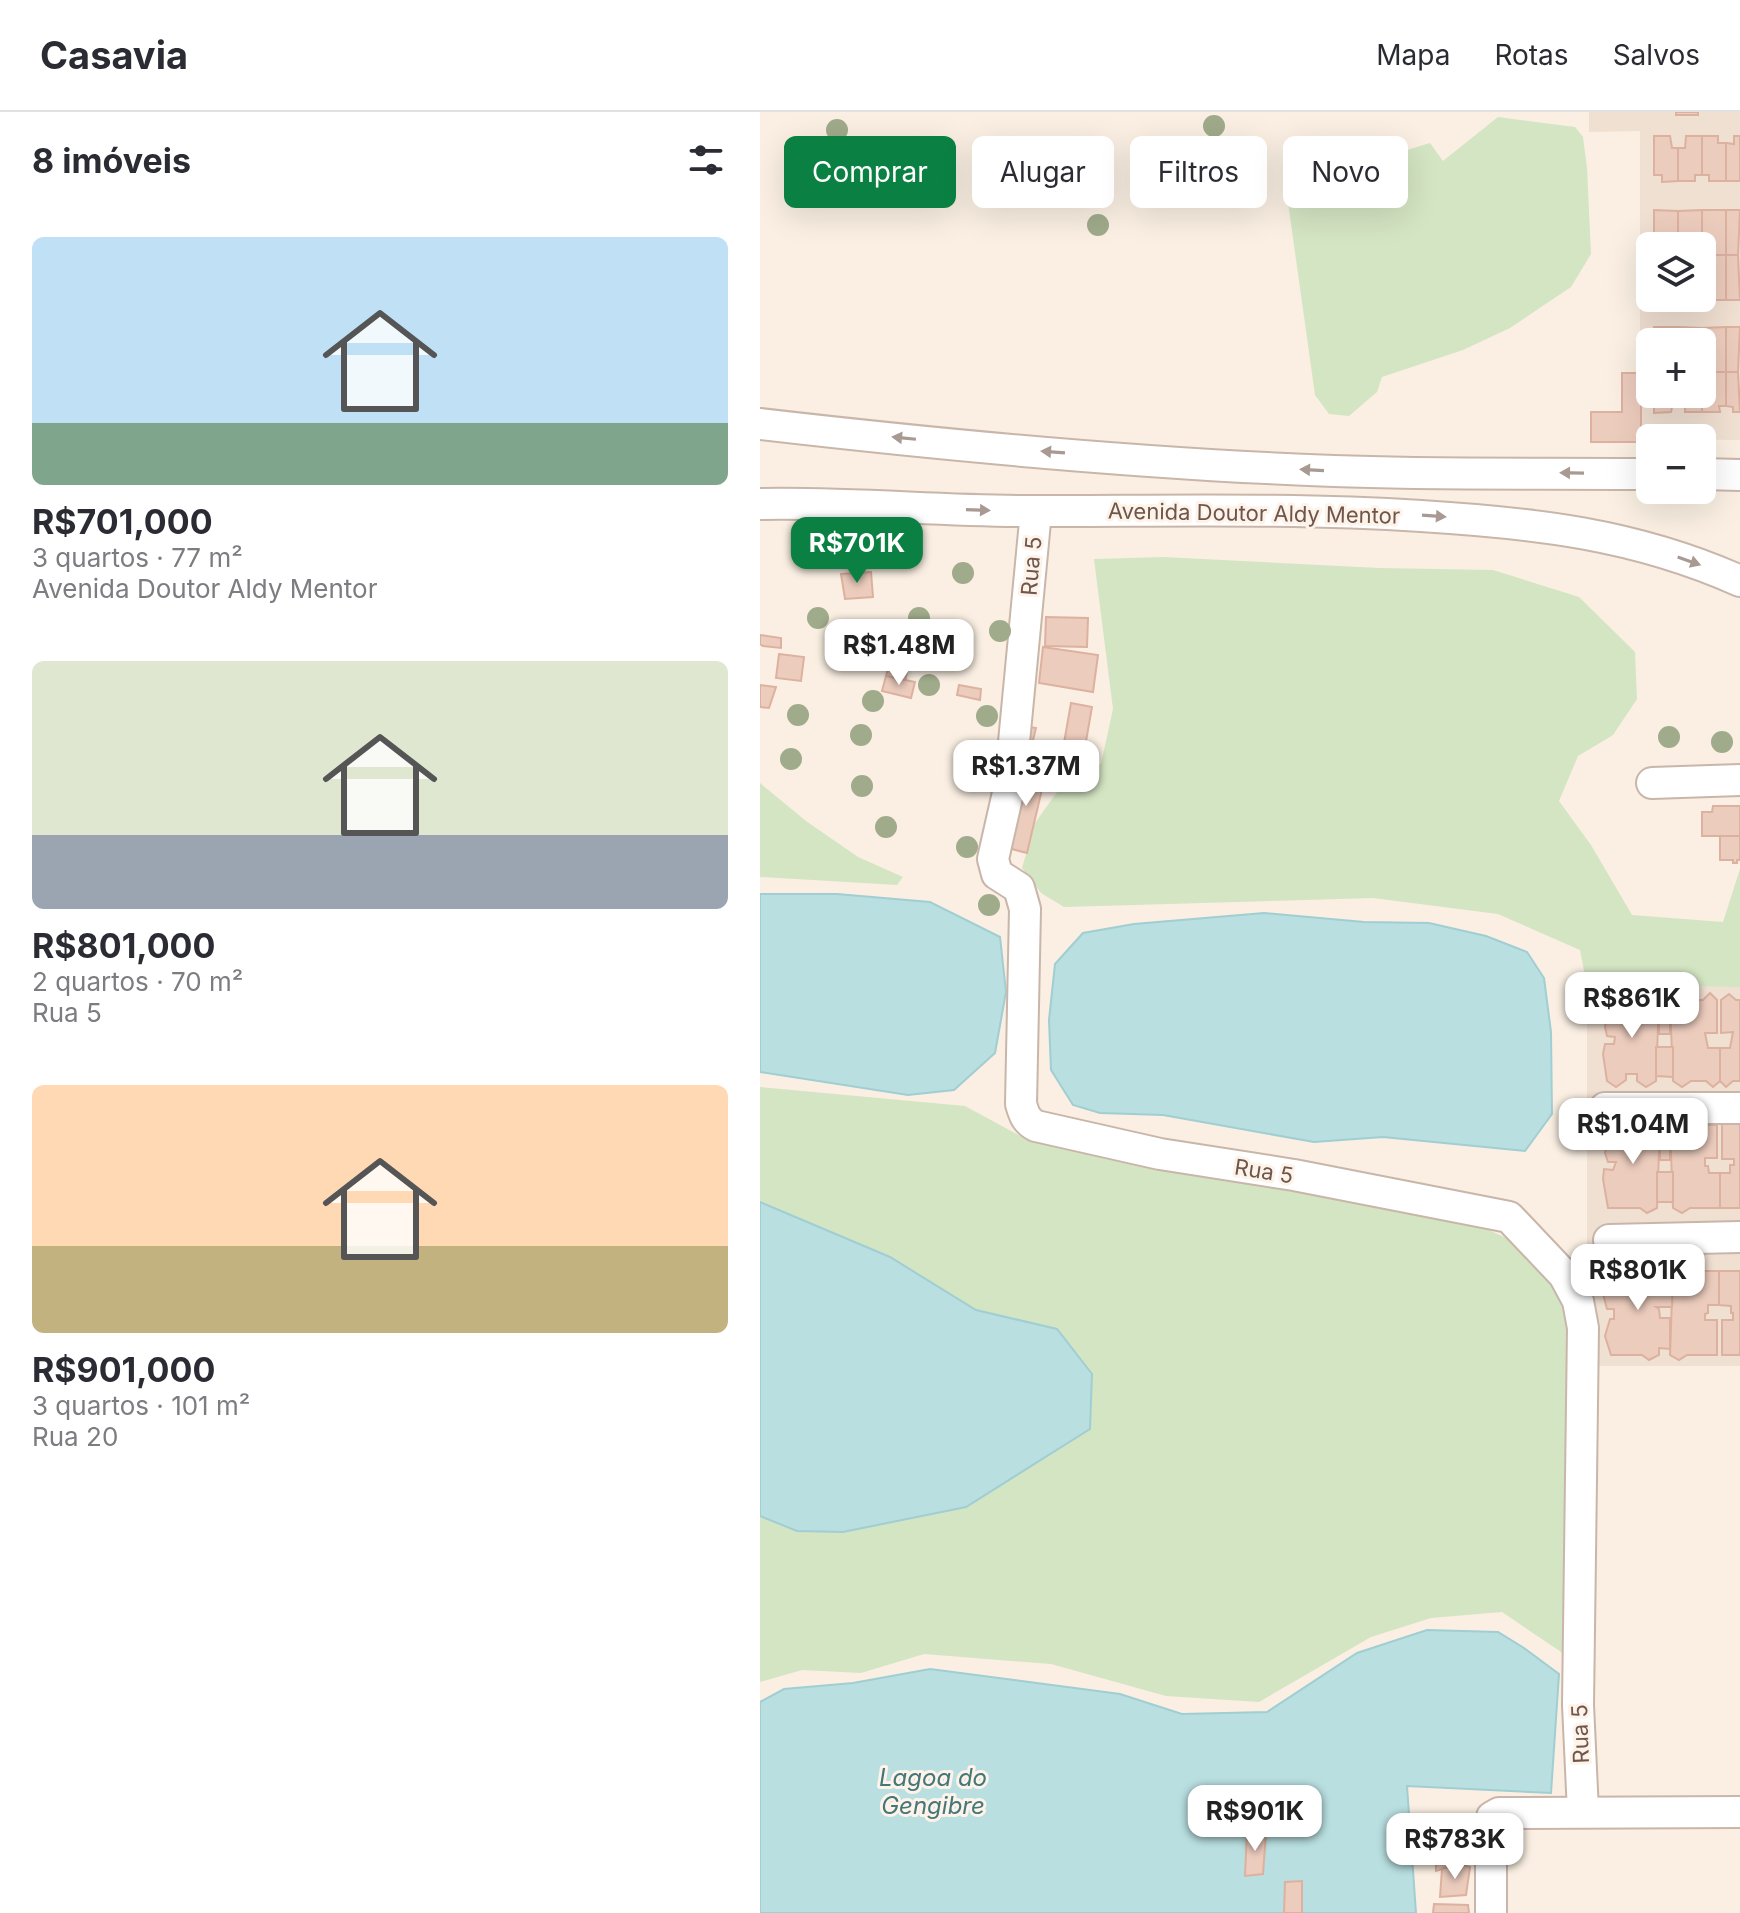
<!DOCTYPE html>
<html lang="pt">
<meta charset="utf-8">
<style>
body{margin:0;font-family:Inter,sans-serif;background:#f2f2f3;color:#2b2b33;height:100vh;display:flex;flex-direction:column;font-size:30px;white-space:nowrap}
*{box-sizing:border-box;margin:0}
p{font-size:26px;color:#7c7c81}
.icon{flex:none;width:44px;height:44px;fill:none;stroke:currentColor;stroke-width:2;stroke-linecap:round;stroke-linejoin:round}
.map{position:relative;flex:1;overflow:hidden}
.details{display:flex;flex-direction:column;background:#fff;width:760px}
.details>*{flex:none}
.banner{position:absolute;left:24px;top:24px;width:760px;height:72px;display:flex;gap:16px}
.buttons{position:absolute;left:876px;top:120px;display:grid;gap:16px}
.buttons a{display:grid;place-items:center;width:80px;height:80px;border-radius:12px;background:#fff;box-shadow:0 8px 32px #0002;font-size:40px}
.price{position:absolute;translate:-50% -68px;padding:0 18px;border-radius:16px;background:#fff;color:#222;font-size:26px;line-height:52px;filter:drop-shadow(0 2px 4px #0008)}
.price::after{content:'';position:absolute;left:50%;top:48px;width:24px;height:18px;margin-left:-12px;background:inherit;clip-path:polygon(0 0,100% 0,50% 100%)}
.price.current{background:#0b8043;color:#fff}
ul{padding:0;list-style:none}
li{display:grid;align-content:center;gap:16px;height:424px;padding:0 32px}
li span{display:grid;place-items:center;height:248px;border-radius:12px;color:#555}
li>.icon{margin-inline-start:auto}
span .icon{width:144px;height:144px;fill:#fffc;stroke-width:1}
li b{font-size:34px}
h2{display:flex;justify-content:space-between;align-items:center;height:96px;padding:0 32px;font-size:34px}
.pill{padding:0 28px;border-radius:12px;background:#fff;box-shadow:0 8px 32px #0002;font-size:28px;line-height:72px}
.pill.current{background:#0b8043;color:#fff}
header{display:flex;align-items:center;gap:48px;box-sizing:border-box;height:112px;padding:0 40px;background:#fff;border-bottom:2px solid #e1e1e2}
header strong{font-size:38px}
nav{display:flex;gap:44px;margin-inline-start:auto;font-size:28px}
main{display:flex;flex:1;min-height:0}
.map>svg:first-child{display:block}
.residential{fill:#f0e0d2;fill-rule:evenodd}
.green{fill:#d4e5c3}
.water{fill:#b9dfe1;stroke:#a0ced2;stroke-width:2}
.building{fill:#ecccbd;stroke:#ddb19f;stroke-width:2}
.lines{fill:none;stroke-linecap:round;stroke-linejoin:round}
.minor-casing{stroke:#c9b6aa;stroke-width:34}
.minor{stroke:#fff;stroke-width:30}
.tree{fill:#a0ab8b}
.oneway{fill:#a99993}
.labels{text-anchor:middle;stroke-width:6;stroke-linejoin:round;paint-order:stroke}
.street-label{font-size:22px;fill:#6f554b;stroke:#fdf3e8}
.water-label{font-size:24px;font-style:italic;fill:#44767a;stroke:#fdf3e8}
</style>
<header>
<strong>Casavia</strong>
<nav><a>Mapa</a><a>Rotas</a><a>Salvos</a></nav>
</header>
<main>
<section class="details">
<h2>8 imóveis<svg class="icon" aria-label="filters" viewBox="0 0 24 24"><path d="M4 7h16M4 17h16"/><circle cx="9" cy="7" r="2"/><circle cx="15" cy="17" r="2"/></svg></h2>
<ul>
<li><span style="background:linear-gradient(#bfe0f5 75%,#7fa58c 0)"><svg class="icon" aria-label="home" viewBox="0 0 24 24"><path d="M3 11l9-7 9 7M6 9v11h12V9"/></svg></span><div><b>R$701,000</b><p>3 quartos · 77 m²</p><p>Avenida Doutor Aldy Mentor</p></div></li>
<li><span style="background:linear-gradient(#dfe7d0 70%,#9aa5b1 0)"><svg class="icon" aria-label="home" viewBox="0 0 24 24"><path d="M3 11l9-7 9 7M6 9v11h12V9"/></svg></span><div><b>R$801,000</b><p>2 quartos · 70 m²</p><p>Rua 5</p></div></li>
<li><span style="background:linear-gradient(#ffd9b3 65%,#c2b280 0)"><svg class="icon" aria-label="home" viewBox="0 0 24 24"><path d="M3 11l9-7 9 7M6 9v11h12V9"/></svg></span><div><b>R$901,000</b><p>3 quartos · 101 m²</p><p>Rua 20</p></div></li>
</ul>
</section>
<div class="map">
<svg width="980" height="1801" viewBox="0 0 980 1801">
<rect width="100%" height="100%" fill="#faefe2"/>
<g class="residential">
<path d="M829,0H980V328L880,327V19L829,20ZM890,134H942V186H890ZM890,230H942V282H890Z"/>
<polygon points="827,874 980,875 980,1254 827,1254"/>
</g>
<g class="green">
<polygon points="738,5 815,15 823,25 827,56 831,142 811,175 750,216 703,238 622,265 617,280 589,304 569,302 555,283 526,76 537,48 574,38 609,35 637,41 670,31 683,49"/>
<polygon points="403,445 619,456 733,458 819,485 875,540 877,587 853,623 818,644 799,689 831,733 872,803 963,810 980,757 980,875 827,874 820,838 738,802 613,786 304,795 281,781 262,756 275,711 302,673 341,652 353,597 334,447"/>
<polygon points="0,671 46,709 98,745 143,765 137,773 0,765"/>
<polygon points="0,975 205,994 266,1027 715,1112 760,1132 806,1185 810,1292 810,1546 742,1500 671,1506 611,1525 499,1590 406,1584 291,1552 164,1542 101,1561 42,1558 0,1570 0,1404 37,1419 297,1217 216,1198 130,1145 0,1090"/>
</g>
<g class="water">
<polygon points="0,782 77,782 170,790 240,825 246,880 235,941 194,978 148,983 0,960"/>
<polygon points="504,801 604,810 669,811 726,824 767,840 784,866 791,920 792,1002 765,1039 623,1025 554,1030 403,1003 340,1001 313,993 291,958 289,908 295,852 323,821 374,812"/>
<polygon points="0,1090 130,1145 216,1198 297,1217 332,1262 330,1317 206,1395 83,1420 37,1419 0,1404"/>
<polygon points="667,1518 738,1520 764,1536 799,1562 791,1681 647,1674 656,1801 0,1801 0,1590 24,1577 93,1571 170,1557 360,1582 422,1602 507,1600 597,1541"/>
</g>
<g class="building">
<rect x="916" y="0" width="22" height="3"/>
<polygon points="894,24 910,24 912,36 918,36 918,69 902,70 902,63 894,63"/>
<polygon points="926,24 942,24 942,63 935,63 935,69 918,69 918,36 925,36"/>
<polygon points="942,24 958,24 958,31 966,31 966,69 949,69 949,63 942,63"/>
<polygon points="974,24 980,24 980,69 966,69 966,31 974,32"/>
<polygon points="894,98 918,99 918,134 894,134"/>
<polygon points="942,98 942,134 918,134 918,99"/>
<polygon points="942,98 966,98 966,143 953,143 953,136 942,136"/>
<polygon points="966,98 980,98 978,143 966,143"/>
<polygon points="953,143 966,143 966,188 942,188 942,150 953,151"/>
<polygon points="966,143 978,143 980,188 966,188"/>
<rect x="894" y="215" width="24" height="15"/>
<polygon points="918,215 942,216 942,230 918,230"/>
<polygon points="966,215 980,215 978,260 966,260"/>
<polygon points="966,215 966,260 953,260 953,252 942,252 942,216"/>
<polygon points="953,260 966,260 966,294 959,294 960,300 942,300 942,267 952,267"/>
<polygon points="966,260 978,260 980,300 973,300 973,295 966,294"/>
<polygon points="862,261 881,261 881,330 831,330 831,300 862,300"/>
<polygon points="894,282 919,282 919,295 912,295 911,300 894,301"/>
<polygon points="919,282 942,282 942,300 925,300 925,295 919,295"/>
<polygon points="111,460 113,485 85,487 81,462"/>
<polygon points="286,505 328,506 327,535 285,534"/>
<polygon points="0,523 21,526 21,536 3,534 0,532"/>
<polygon points="135,530 153,533 145,569 126,564"/>
<polygon points="283,535 338,543 333,580 279,571"/>
<polygon points="19,542 44,545 41,569 16,566"/>
<polygon points="126,564 155,570 151,586 122,579"/>
<polygon points="0,573 16,575 9,596 0,595"/>
<polygon points="199,573 221,577 220,588 197,583"/>
<polygon points="311,591 332,595 325,635 304,631"/>
<polygon points="264,614 276,616 270,640 259,637"/>
<polygon points="266,650 287,656 267,741 244,735"/>
<polygon points="953,694 980,694 980,724 942,724 942,700 952,700"/>
<polygon points="960,724 980,724 980,748 977,748 977,751 973,751 973,748 960,748"/>
<polygon points="860,881 868,888 881,888 890,881 899,888 896,969 886,975 877,969 877,962 866,962 866,968 856,975 847,969 843,942 845,932 854,932 855,925 847,924 845,915 850,888"/>
<polygon points="920,881 928,888 943,888 950,881 957,888 957,921 945,921 948,936 960,936 960,969 953,975 946,969 931,969 922,975 913,969 910,888"/>
<polygon points="969,882 976,888 980,888 980,969 973,969 966,975 960,969 960,936 970,936 973,920 961,921 961,888"/>
<polygon points="910,891 910,922 899,922 899,892"/>
<polygon points="896,935 913,935 913,965 896,964"/>
<polygon points="920,1007 927,1013 957,1013 957,1046 945,1046 945,1054 948,1054 949,1061 960,1061 960,1096 930,1096 922,1101 913,1096 910,1013"/>
<polygon points="889,1008 900,1012 897,1096 887,1101 880,1096 848,1096 843,1067 844,1057 853,1058 856,1050 848,1050 845,1041 850,1013 882,1013"/>
<polygon points="962,1012 980,1012 980,1096 960,1096 960,1061 970,1061 970,1053 974,1053 974,1047 962,1047"/>
<rect x="900" y="1018" width="10" height="30"/>
<rect x="897" y="1060" width="16" height="30"/>
<polygon points="923,1153 931,1159 959,1159 959,1193 948,1193 948,1201 945,1202 945,1208 957,1208 957,1243 927,1243 919,1248 910,1243 913,1158"/>
<polygon points="887,1154 897,1159 897,1165 913,1165 912,1195 896,1195 899,1197 900,1206 910,1206 910,1237 899,1236 899,1243 889,1248 882,1243 851,1243 845,1224 850,1207 854,1207 854,1197 847,1197 842,1178 847,1159 878,1159"/>
<polygon points="959,1159 980,1159 980,1243 962,1243 962,1208 973,1208 973,1201 971,1201 971,1194 959,1193"/>
<polygon points="676,1713 711,1713 712,1748 676,1759"/>
<polygon points="487,1720 506,1720 503,1762 485,1764"/>
<polygon points="698,1752 710,1755 706,1783 680,1785 682,1757"/>
<polygon points="542,1769 542,1801 524,1801 525,1770"/>
<polygon points="674,1792 708,1793 709,1801 673,1801"/>
</g>
<g class="lines">
<g class="minor-casing">
<g id="minor">
<path d="M0,312C190,334 383,352 574,359C679,363 785,361 890,362"/>
<polyline points="942,362 980,363"/>
<path d="M0,392C95,390 190,400 285,399C410,399 536,396 661,404C774,411 875,422 980,469"/>
<path d="M276,399L250,672L233,747L237,762L259,776L265,797L261,992C264,1002 266,1009 276,1014L400,1042L534,1063L749,1105L804,1163L818,1189L823,1216L818,1593L823,1700"/>
<polyline points="892,671 980,668"/>
<polyline points="845,996 980,996"/>
<polyline points="849,1128 980,1125"/>
<polyline points="731,1801 731,1716 732,1705 739,1701 980,1700"/>
</g>
</g>
<use href="#minor" class="minor"/>
</g>
<g class="tree">
<circle cx="454" cy="14" r="11"/>
<circle cx="77" cy="18" r="11"/>
<circle cx="338" cy="113" r="11"/>
<circle cx="203" cy="461" r="11"/>
<circle cx="58" cy="506" r="11"/>
<circle cx="159" cy="506" r="11"/>
<circle cx="240" cy="519" r="11"/>
<circle cx="169" cy="573" r="11"/>
<circle cx="113" cy="589" r="11"/>
<circle cx="38" cy="603" r="11"/>
<circle cx="227" cy="604" r="11"/>
<circle cx="101" cy="623" r="11"/>
<circle cx="909" cy="625" r="11"/>
<circle cx="962" cy="630" r="11"/>
<circle cx="31" cy="647" r="11"/>
<circle cx="230" cy="649" r="11"/>
<circle cx="102" cy="674" r="11"/>
<circle cx="126" cy="715" r="11"/>
<circle cx="207" cy="735" r="11"/>
<circle cx="229" cy="793" r="11"/>
</g>
<defs><path id="oneway-solid" d="M-6-.8H1V-3.2L6.5 0L1 3.2V.8H-6Z" transform="scale(2)"/></defs>
<g class="oneway">
<use href="#oneway-solid" transform="translate(144 326) rotate(-174)"/>
<use href="#oneway-solid" transform="translate(293 340) rotate(-176)"/>
<use href="#oneway-solid" transform="translate(552 358) rotate(-177)"/>
<use href="#oneway-solid" transform="translate(812 361) rotate(-179)"/>
<use href="#oneway-solid" transform="translate(218 398) rotate(2)"/>
<use href="#oneway-solid" transform="translate(674 404) rotate(4)"/>
<use href="#oneway-solid" transform="translate(929 449) rotate(19)"/>
</g>
<g class="labels">
<g class="street-label">
<text transform="translate(494 401) rotate(1)" y="8">Avenida Doutor Aldy Mentor</text>
<text transform="translate(271 454) rotate(-85)" y="8">Rua 5</text>
<text transform="translate(504 1059) rotate(9)" y="8">Rua 5</text>
<text transform="translate(820 1622) rotate(-92)" y="8">Rua 5</text>
</g>
<g class="water-label">
<text x="173" y="1674">Lagoa do<tspan x="173" dy="28">Gengibre</tspan></text>
</g>
</g>
</svg>
<div class="buttons">
<a><svg class="icon" aria-label="layers" viewBox="0 0 24 24"><path d="M12 4l9 5-9 5-9-5zM3 14l9 5 9-5"/></svg></a>
<a>+</a>
<a>−</a>
</div>
<b class="price current" style="left:97px;top:473px">R$701K</b>
<b class="price" style="left:139px;top:575px">R$1.48M</b>
<b class="price" style="left:266px;top:696px">R$1.37M</b>
<b class="price" style="left:872px;top:928px">R$861K</b>
<b class="price" style="left:873px;top:1054px">R$1.04M</b>
<b class="price" style="left:878px;top:1200px">R$801K</b>
<b class="price" style="left:495px;top:1741px">R$901K</b>
<b class="price" style="left:695px;top:1769px">R$783K</b>
<div class="banner">
<a class="pill current">Comprar</a>
<a class="pill">Alugar</a>
<a class="pill">Filtros</a>
<a class="pill">Novo</a>
</div>
</div>
</main>
